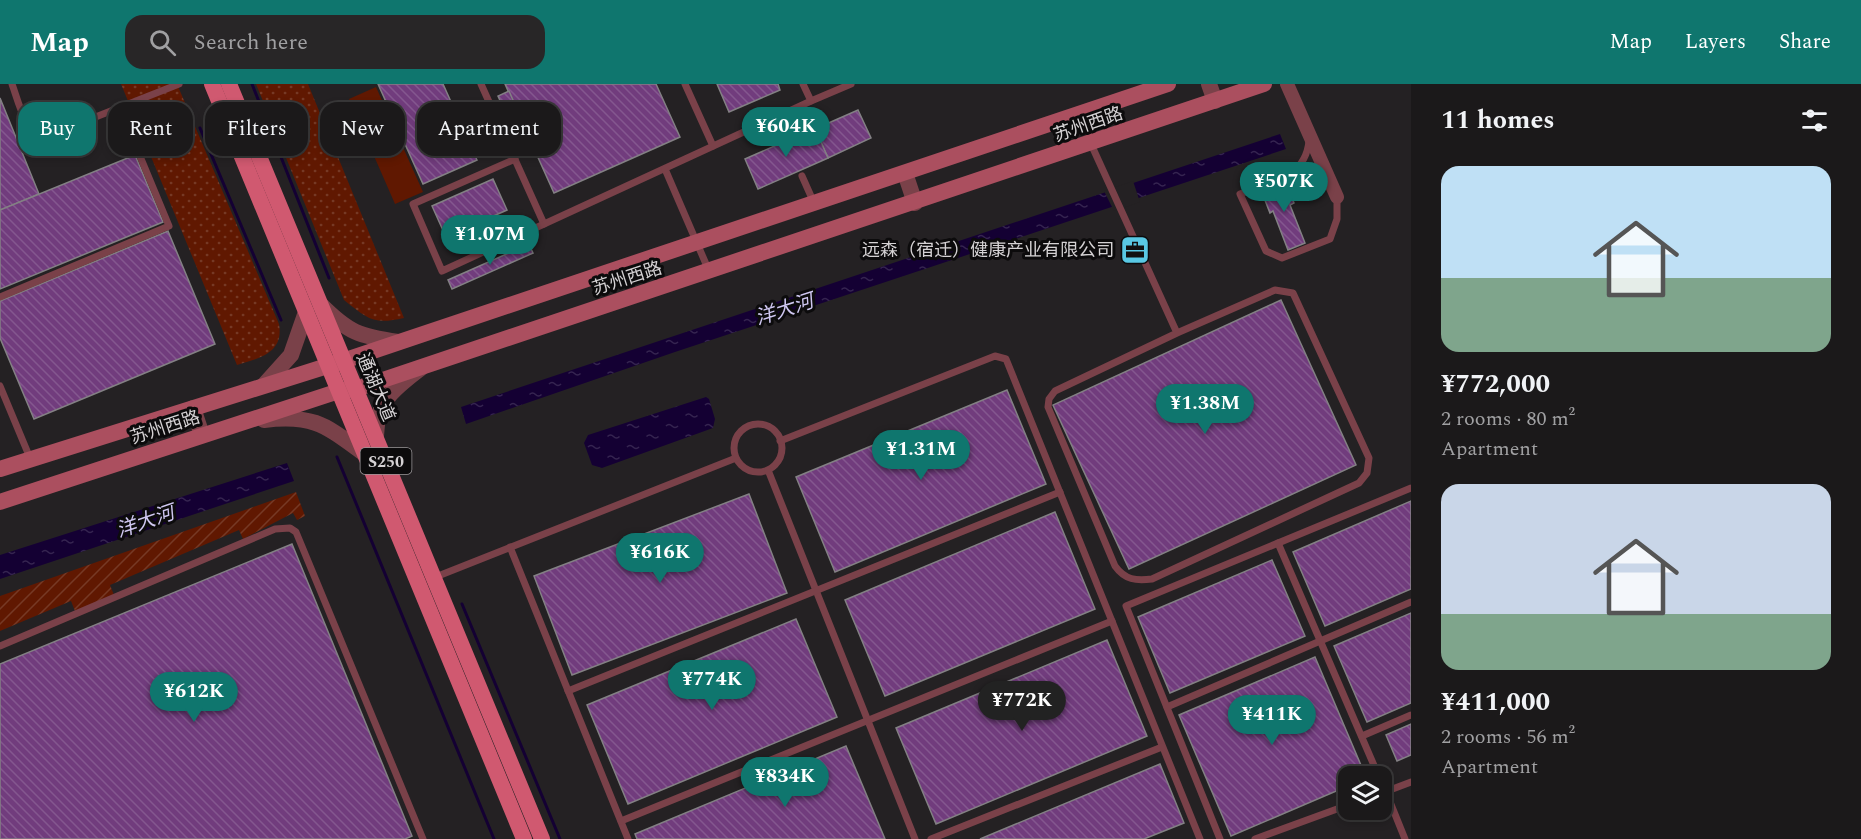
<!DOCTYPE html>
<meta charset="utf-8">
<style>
body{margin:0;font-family:Spectral,"Noto Sans SC",serif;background:#282627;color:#f1f3f6;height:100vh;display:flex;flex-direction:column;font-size:22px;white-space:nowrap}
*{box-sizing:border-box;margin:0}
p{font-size:20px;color:#a0a0a2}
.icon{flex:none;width:33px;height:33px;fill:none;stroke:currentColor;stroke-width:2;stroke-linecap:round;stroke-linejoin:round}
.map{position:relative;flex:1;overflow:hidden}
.side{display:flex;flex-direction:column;background:#1b191a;width:450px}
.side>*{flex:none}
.top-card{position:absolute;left:18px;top:18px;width:570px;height:54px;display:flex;gap:12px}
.controls{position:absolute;left:1338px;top:682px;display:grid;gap:12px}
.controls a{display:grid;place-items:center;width:54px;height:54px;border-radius:12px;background:#1b191a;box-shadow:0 3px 9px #0003,0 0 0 2px #393839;font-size:30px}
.price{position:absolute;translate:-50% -51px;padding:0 14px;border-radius:21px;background:#0f766e;color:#fff;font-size:20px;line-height:39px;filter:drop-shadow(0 2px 3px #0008)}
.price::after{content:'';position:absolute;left:50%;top:36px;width:18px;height:14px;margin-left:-9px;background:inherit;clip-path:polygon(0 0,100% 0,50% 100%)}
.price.selected{background:#222;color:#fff}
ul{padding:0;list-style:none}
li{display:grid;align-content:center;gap:12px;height:318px;padding:0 30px}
li span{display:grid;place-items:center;height:186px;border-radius:18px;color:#555}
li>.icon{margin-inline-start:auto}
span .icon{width:108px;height:108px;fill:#fffc;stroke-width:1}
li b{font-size:26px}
h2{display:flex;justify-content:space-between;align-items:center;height:72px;padding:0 30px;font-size:26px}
.tag{padding:0 21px;border-radius:18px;background:#1b191a;box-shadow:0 3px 9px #0003,0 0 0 2px #393839;font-size:21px;line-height:54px}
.tag.selected{background:#0f766e;color:#fff}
header{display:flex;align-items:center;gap:36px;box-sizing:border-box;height:84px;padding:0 30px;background:#0f766e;color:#fff}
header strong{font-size:28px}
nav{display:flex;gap:33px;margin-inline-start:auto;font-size:21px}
.search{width:420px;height:54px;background:#282627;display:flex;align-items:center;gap:15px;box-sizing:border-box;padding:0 21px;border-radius:18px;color:#a0a0a2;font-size:22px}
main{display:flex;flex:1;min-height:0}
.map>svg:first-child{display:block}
.grass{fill:url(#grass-dots)}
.garden{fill:url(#garden-furrows)}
.pitch{fill:#601801}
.water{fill:url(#water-ripples)}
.pier{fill:#242123}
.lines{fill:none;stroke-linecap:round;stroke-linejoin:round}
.stream{stroke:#140033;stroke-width:3}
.building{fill:url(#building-back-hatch);stroke:#838084;stroke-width:1.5}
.service{stroke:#7a4149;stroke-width:7}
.minor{stroke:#7a4149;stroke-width:14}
.tertiary{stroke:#7a4149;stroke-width:16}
.secondary{stroke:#ab4f5f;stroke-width:16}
.primary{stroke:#d05970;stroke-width:16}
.labels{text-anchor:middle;stroke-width:6;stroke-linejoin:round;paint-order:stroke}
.shield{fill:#0c0b0c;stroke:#999698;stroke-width:1.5}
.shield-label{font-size:16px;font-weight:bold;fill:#d5d2d4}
.street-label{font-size:18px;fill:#d5d2d4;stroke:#0c0b0c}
.poi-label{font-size:18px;fill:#d5d2d4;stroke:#0c0b0c;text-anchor:end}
.water-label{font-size:20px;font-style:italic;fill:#cfc7f1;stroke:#0c0b0c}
</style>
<header>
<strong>Map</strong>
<div class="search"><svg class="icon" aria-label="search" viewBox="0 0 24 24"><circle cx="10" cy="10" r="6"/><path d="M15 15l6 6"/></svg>Search here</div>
<nav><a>Map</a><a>Layers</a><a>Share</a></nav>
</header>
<main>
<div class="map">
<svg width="1411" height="755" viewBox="0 0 1411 755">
<defs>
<pattern id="grass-dots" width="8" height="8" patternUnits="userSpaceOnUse" patternTransform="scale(1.5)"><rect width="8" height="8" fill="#601801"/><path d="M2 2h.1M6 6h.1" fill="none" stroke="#763925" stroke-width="1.8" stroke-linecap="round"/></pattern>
<pattern id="garden-furrows" width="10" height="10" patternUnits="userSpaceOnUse" patternTransform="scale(1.5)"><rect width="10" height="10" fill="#601801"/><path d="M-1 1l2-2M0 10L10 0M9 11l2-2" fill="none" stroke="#763925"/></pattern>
<pattern id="water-ripples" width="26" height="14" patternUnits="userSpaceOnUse" patternTransform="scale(1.5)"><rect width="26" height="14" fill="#140033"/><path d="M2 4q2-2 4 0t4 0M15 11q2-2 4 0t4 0" fill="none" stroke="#352450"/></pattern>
<pattern id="building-back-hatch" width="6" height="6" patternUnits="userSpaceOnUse" patternTransform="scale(1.5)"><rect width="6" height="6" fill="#713c7d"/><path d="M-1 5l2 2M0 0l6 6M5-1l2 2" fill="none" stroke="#84578f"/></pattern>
</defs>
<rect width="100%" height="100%" fill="#242123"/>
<g class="grass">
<path d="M121,0H177L279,240C284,269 260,274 237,281Z"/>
<path d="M256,0H308L404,234C373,241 368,235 344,216Z"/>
</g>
<polygon class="garden" points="296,408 305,432 297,436 293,429 243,455 239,446 110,501 114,511 75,527 71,517 0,547 0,512"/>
<polygon class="pitch" points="376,3 423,108 395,120 349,15"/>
<g class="water">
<polygon points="1280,50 1286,65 675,268 466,340 461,323"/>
<polygon points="706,313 709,315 715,335 713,344 602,384 592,381 584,359 588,351"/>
<polygon points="287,379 294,397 0,495 0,471"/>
</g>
<polygon class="pier" points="1133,97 1140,118 1114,127 1104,107"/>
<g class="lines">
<g class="stream">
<polyline points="252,0 329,194"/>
<polyline points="200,44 281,236"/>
<polyline points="337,373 494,755"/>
<polyline points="462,520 560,755"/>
</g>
</g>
<g class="building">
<polygon points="378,0 443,0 477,76 423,100"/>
<polygon points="505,0 656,0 680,53 554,109"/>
<polygon points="717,0 778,0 780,6 729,28"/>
<polygon points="509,7 531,57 521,62 498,12"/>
<polygon points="0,14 39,110 0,126"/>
<polygon points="858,26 871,54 828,74 815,45"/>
<polygon points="815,44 828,74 758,105 745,75"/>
<polygon points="135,71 163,138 0,205 0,126"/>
<polygon points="493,95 507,126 446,153 432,122"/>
<polygon points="1281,96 1283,104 1287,102 1294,119 1290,121 1305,159 1288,166 1273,127 1270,129 1263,111 1267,110 1264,102"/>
<polygon points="168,147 215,260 34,335 0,254 0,217"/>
<polygon points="529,160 533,169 452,205 448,196"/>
<polygon points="1281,216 1356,381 1129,485 1053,321"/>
<polygon points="1007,306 1046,400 835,488 796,393"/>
<polygon points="749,410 787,509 572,591 534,492"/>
<polygon points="1411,417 1411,505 1325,542 1293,468"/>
<polygon points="1055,428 1095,525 885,612 845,516"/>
<polygon points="292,460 412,752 405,755 0,755 0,580"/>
<polygon points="1272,476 1305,552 1170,609 1138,533"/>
<polygon points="1411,529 1411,619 1367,638 1334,562"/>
<polygon points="796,535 837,633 628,720 587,621"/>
<polygon points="1107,556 1147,652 936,740 896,644"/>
<polygon points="1315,573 1366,693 1348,693 1348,702 1231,752 1179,631"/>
<polygon points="1411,640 1411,671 1397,677 1386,651"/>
<polygon points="846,662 885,755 637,755 635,750"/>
<polygon points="1160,680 1184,739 1144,755 980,755"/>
</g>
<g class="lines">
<g class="service">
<path d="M12,0C19,19 24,47 45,53L179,0"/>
<polyline points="481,0 544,140"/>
<polyline points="685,0 713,62"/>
<polyline points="811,17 851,0"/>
<path d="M1309,57C1305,95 1271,97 1240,110L1266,167L1282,174L1330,155L1337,135V113"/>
<path d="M1091,60L1177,249L1055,307L1049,315L1048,323L1115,482C1125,496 1136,497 1152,495L1359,399L1367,389L1369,374L1293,209L1275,206L1177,249"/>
<polyline points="515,75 413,120 442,187 811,17 803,0"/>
<polyline points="665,85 709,187"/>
<polyline points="802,92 814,119"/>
<polyline points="0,213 169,142 120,24"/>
<polyline points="0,302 30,374"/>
<circle cx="758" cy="364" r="24"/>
<polyline points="780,357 995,272 1006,275 1200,755"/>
<polyline points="768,386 915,755"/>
<polyline points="1278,459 1379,693"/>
<polyline points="510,463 628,755"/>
<polyline points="433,494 736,374"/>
<polyline points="0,562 275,445 290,444 296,448 423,755"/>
<polyline points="568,607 1060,408"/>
<polyline points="1167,623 1411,518"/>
<polyline points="1362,652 1411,631"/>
<polyline points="1382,698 1405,755"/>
<polyline points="1382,709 1411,698"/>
<polyline points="621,737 1112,537"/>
<polyline points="931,755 1162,663"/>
<polyline points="1220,755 1126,522 1411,404"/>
<polyline points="1255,755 1348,721"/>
</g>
<polyline class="minor" points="1287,0 1337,113"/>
<g class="tertiary">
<polyline points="1209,0 1215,17"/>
<polyline points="905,89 915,119"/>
<path d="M321,221C349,249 359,252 398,258"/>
<polyline points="264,301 291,271 306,228"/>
<polyline points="193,324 202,351"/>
<path d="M264,336C315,330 326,342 365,370"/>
<path d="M376,352C377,316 394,305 421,284"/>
</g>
<g class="secondary">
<polyline points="0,385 343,277 1168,0"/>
<polyline points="0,418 339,307 356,305 1264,0"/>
</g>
<g class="primary">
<polyline points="212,0 524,755"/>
<polyline points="229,0 542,755"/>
</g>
</g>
<defs>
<g id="office-square" transform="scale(1.5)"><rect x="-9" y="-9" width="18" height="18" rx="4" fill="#59c8e4" stroke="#0c0b0c"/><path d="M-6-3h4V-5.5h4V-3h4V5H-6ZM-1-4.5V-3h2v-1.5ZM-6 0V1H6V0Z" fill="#111"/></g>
</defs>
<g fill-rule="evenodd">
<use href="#office-square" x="1135" y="166"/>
</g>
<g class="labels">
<rect class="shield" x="360.5" y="364" width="51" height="26" rx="4.5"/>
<g class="shield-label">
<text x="386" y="383">S250</text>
</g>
<g class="street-label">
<text transform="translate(1088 40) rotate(-19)" y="6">苏州西路</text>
<text transform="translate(627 194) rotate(-18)" y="6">苏州西路</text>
<text transform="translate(376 303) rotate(67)" y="6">通湖大道</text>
<text transform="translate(165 343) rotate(-18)" y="6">苏州西路</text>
</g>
<g class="poi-label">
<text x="1114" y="172">远森（宿迁）健康产业有限公司</text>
</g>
<g class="water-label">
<text transform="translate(784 225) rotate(-18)" y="7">洋大河</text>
<text transform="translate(145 437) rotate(-19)" y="7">洋大河</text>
</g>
</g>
</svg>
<div class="controls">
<a><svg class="icon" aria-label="layers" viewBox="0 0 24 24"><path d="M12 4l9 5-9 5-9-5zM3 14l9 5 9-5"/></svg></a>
</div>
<b class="price" style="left:786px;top:74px">¥604K</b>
<b class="price" style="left:1284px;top:129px">¥507K</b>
<b class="price" style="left:490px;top:182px">¥1.07M</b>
<b class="price" style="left:1205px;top:351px">¥1.38M</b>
<b class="price" style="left:921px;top:397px">¥1.31M</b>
<b class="price" style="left:660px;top:500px">¥616K</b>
<b class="price" style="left:712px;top:627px">¥774K</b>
<b class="price" style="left:194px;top:639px">¥612K</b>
<b class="price selected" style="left:1022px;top:648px">¥772K</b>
<b class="price" style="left:1272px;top:662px">¥411K</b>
<b class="price" style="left:785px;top:724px">¥834K</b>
<div class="top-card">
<a class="tag selected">Buy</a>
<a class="tag">Rent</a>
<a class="tag">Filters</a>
<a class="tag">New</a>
<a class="tag">Apartment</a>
</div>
</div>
<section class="side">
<h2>11 homes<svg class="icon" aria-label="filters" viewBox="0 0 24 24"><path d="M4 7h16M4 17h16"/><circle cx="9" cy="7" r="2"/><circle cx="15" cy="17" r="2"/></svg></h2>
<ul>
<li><span style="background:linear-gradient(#bfe0f5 60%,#7fa58c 0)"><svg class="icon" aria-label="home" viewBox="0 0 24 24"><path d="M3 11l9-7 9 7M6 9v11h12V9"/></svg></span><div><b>¥772,000</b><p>2 rooms · 80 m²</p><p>Apartment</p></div></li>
<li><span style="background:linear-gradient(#c9d6e8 70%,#7fa58c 0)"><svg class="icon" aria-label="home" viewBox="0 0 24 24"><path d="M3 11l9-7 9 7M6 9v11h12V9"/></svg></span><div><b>¥411,000</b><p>2 rooms · 56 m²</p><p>Apartment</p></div></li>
</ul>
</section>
</main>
